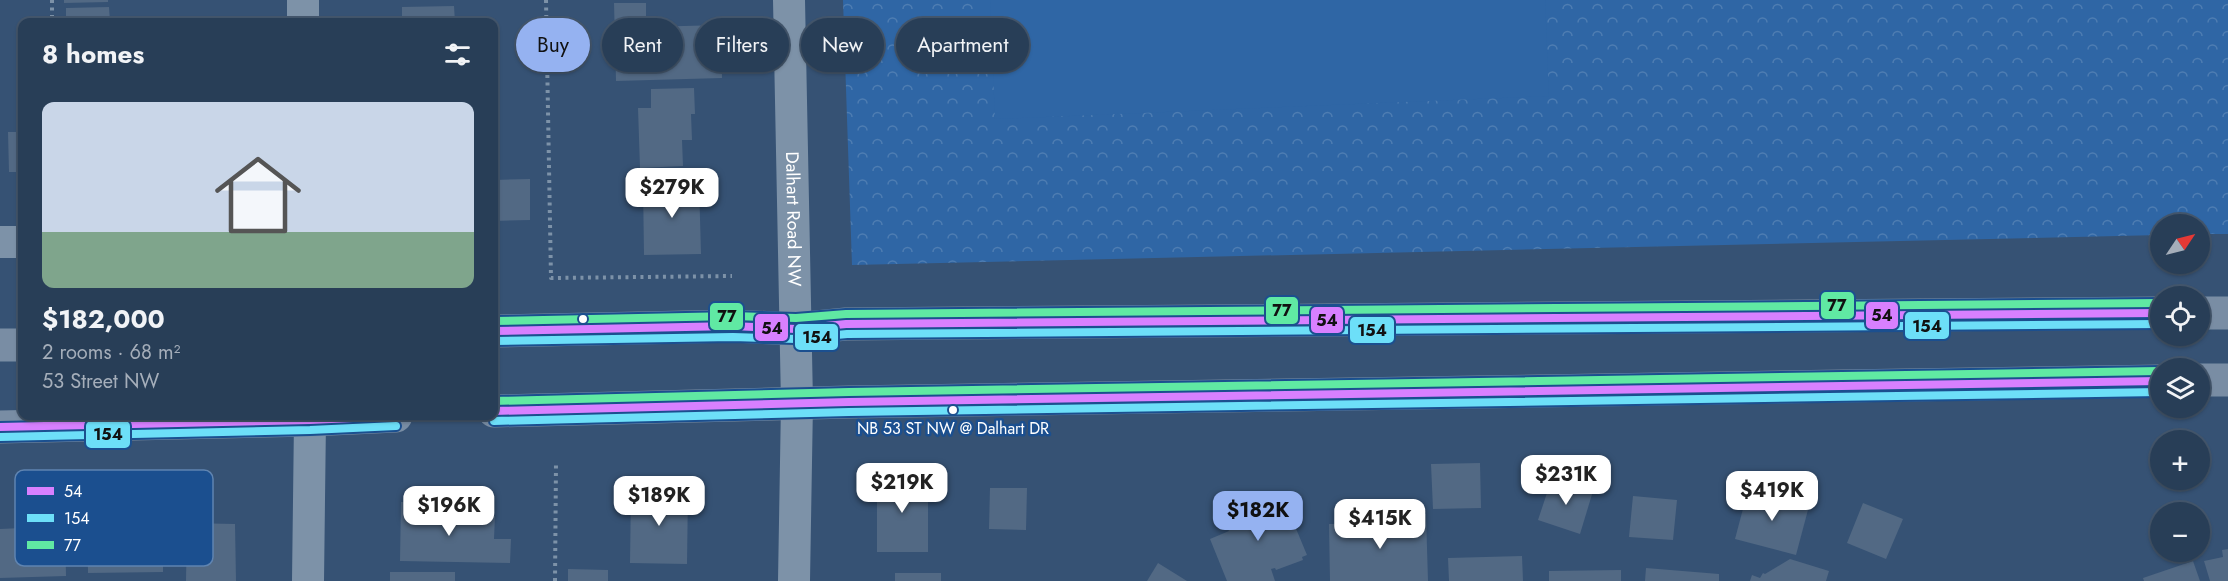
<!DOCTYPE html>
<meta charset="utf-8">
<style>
body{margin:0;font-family:Jost,sans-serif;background:#344961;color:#f1f3f6;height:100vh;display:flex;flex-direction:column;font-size:22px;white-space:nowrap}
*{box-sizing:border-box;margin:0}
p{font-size:20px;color:#a5aeba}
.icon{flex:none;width:33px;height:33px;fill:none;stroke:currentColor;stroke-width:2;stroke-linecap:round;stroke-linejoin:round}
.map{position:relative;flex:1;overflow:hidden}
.panel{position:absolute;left:18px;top:18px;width:480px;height:402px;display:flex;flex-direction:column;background:#283e57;border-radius:12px;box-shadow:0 2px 4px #0004,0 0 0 2px #44576d}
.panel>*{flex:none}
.banner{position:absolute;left:516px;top:18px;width:570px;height:54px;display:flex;gap:12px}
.needle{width:39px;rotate:55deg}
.tools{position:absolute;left:2150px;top:214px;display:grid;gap:12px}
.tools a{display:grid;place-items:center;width:60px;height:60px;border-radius:50%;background:#283e57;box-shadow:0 2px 4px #0004,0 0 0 2px #44576d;font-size:30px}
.price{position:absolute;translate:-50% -51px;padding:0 14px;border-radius:12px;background:#fff;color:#222;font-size:20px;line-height:39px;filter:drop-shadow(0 2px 3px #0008)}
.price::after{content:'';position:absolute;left:50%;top:36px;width:18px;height:14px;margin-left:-9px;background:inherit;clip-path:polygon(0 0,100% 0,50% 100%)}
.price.on{background:#95b2f1;color:#111}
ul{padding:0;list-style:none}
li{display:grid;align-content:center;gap:12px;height:318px;padding:0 24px}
li span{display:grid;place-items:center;height:186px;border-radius:12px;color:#555}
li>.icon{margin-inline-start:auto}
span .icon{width:108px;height:108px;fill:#fffc;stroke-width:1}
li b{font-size:26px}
h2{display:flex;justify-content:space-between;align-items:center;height:72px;padding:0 24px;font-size:26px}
.chip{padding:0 21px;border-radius:27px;background:#283e57;box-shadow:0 2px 4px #0004,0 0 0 2px #44576d;font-size:21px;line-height:54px}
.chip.on{background:#95b2f1;color:#111}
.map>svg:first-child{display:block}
.park{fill:url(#park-crowns)}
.pitch{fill:#2f66a5}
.building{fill:#526984}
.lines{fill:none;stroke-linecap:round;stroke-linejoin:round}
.path{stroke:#7d92a8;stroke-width:4;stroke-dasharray:3 4.5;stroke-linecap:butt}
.minor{stroke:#7d92a8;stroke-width:32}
.secondary{stroke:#798da4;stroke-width:33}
.bus-1-casing{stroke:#1b4f8f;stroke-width:12}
.bus-2-casing{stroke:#1b4f8f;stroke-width:12}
.bus-3-casing{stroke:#1b4f8f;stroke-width:12}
.bus-1{stroke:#d880ff;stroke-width:8}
.bus-2{stroke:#6ddff8;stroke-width:8}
.bus-3{stroke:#60e9a3;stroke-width:8}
.bus-dot{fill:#fff;stroke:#1b4f8f;stroke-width:2}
.labels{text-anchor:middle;stroke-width:5;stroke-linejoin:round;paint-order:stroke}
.bus-label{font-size:16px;fill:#fff;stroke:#1b4f8f}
.street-label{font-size:18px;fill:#fff;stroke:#1b4f8f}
.key{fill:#1b4f8f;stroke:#5f84b1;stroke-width:1.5}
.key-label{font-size:16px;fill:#fff}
.line-badge{stroke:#1b4f8f;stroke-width:2}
.pale-badge-label{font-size:16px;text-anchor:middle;font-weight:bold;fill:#111}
</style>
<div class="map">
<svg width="2228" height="581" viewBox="0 0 2228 581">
<defs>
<pattern id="park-crowns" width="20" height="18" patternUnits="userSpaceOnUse" patternTransform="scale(1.5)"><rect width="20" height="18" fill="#2f66a5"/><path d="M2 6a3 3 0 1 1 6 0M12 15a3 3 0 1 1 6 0" fill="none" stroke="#4e7db2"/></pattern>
</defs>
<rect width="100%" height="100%" fill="#365274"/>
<polygon class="park" points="843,0 2228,0 2228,234 2199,234 2199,225 2160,225 2160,235 852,265"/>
<polygon class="pitch" points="990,0 1545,0 1549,96 995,119"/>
<g class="building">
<polygon points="64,0 108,0 108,2 64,3"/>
<polygon points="614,3 646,3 646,27 721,25 722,78 616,81"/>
<polygon points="454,6 455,22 402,22 402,7"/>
<polygon points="109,7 110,22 66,22 66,8"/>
<polygon points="214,17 214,22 154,22 154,19"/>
<polygon points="694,88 695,114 691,114 692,140 682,140 683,166 640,168 638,108 651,108 651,89"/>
<polygon points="8,132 22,132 22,172 9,172"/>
<polygon points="530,179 530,220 494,221 494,180"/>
<polygon points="699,183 701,254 644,255 643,184"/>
<polygon points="1480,463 1481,508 1433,509 1431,464"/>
<rect x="877" y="476" width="51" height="76"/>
<polygon points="1552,478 1593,491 1580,534 1538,520"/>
<polygon points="990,488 1027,488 1026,530 989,529"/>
<polygon points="1748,490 1809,506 1796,555 1735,539"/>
<polygon points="631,491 688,491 687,564 630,563"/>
<polygon points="1282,495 1307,555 1302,557 1303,560 1276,570 1275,568 1271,569 1275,581 1227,581 1210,539 1229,531 1224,520 1227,514"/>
<polygon points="1633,496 1677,500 1673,540 1629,537"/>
<polygon points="401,502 440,503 440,522 455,522 454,515 495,516 494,539 511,539 510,563 400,561"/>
<polygon points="1863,503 1903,519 1886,559 1847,543"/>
<polygon points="1392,514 1426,514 1428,581 1330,581 1329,524 1393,523"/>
<polygon points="163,518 163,572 88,573 87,519"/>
<polygon points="187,523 235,524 236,581 186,581"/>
<polygon points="65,526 66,576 0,578 0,529"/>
<polygon points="2228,549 2228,581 2210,581 2204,561 2223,557 2222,550"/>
<polygon points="1522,556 1523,581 1449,581 1448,558"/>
<polygon points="1790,559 1829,571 1826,581 1750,581 1752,575 1760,578 1763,573 1765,574"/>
<polygon points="2193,561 2200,581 2144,581 2143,578"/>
<polygon points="1158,563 1187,581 1147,581"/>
<polygon points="1646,568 1719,574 1719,581 1645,581"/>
<polygon points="568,569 608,570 608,581 568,581"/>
<polygon points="1621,570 1621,581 1549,581 1549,571"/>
<rect x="390" y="572" width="65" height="9"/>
<rect x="895" y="573" width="46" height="8"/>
</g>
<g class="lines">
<g class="path">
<polyline points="52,0 52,22"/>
<polyline points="546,0 551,278 732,276"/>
<polyline points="555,581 556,463"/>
</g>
<g class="minor">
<polyline points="303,0 303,22"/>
<path id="s1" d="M789,0L797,403L794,581"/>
<polyline points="0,242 22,242"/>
<polyline points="308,581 310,420"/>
</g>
<g class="secondary">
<polyline points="2199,313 2228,313"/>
<polyline points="494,331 733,326 796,329 846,324 2160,313"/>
<polyline points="0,345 22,345"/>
<polyline points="2199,380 2228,380"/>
<polyline points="494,411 849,402 2160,381"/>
<polyline points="0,427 310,420 396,416"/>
</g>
<g class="bus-1-casing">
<g id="bus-1">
<polyline points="494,331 733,326 796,329 846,324 2160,313"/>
<polyline points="494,411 849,402 2160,381"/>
<polyline points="0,427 310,420 396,416"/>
</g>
</g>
<g class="bus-2-casing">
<g id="bus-2">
<polyline points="494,341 733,337 796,339 847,334 2160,324"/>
<polyline points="494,421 849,412 2160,392"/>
<polyline points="0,437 310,430 396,426"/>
</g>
</g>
<g class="bus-3-casing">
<g id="bus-3">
<polyline points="494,321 733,316 796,318 846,314 2160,303"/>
<polyline points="494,401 849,392 2160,371"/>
</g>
</g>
<use href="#bus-1" class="bus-1"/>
<use href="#bus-2" class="bus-2"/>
<use href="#bus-3" class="bus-3"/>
</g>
<g class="bus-dot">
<circle cx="583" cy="319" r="5"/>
<circle cx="953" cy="410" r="5"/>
</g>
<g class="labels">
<g class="bus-label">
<text x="953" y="434">NB 53 ST NW @ Dalhart DR</text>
</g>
<g class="street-label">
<text dy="6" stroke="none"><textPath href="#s1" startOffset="219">Dalhart Road NW</textPath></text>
</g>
</g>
<rect x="15" y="470" width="198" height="96" rx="9" class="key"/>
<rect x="27" y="487" width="27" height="8" fill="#d880ff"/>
<rect x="27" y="514" width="27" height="8" fill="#6ddff8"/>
<rect x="27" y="541" width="27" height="8" fill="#60e9a3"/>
<g class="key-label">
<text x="64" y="497">54</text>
<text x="64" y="524">154</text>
<text x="64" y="551">77</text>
</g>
<g class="line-badge">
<rect x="1820" y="291" width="35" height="29" rx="6" fill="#60e9a3"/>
<rect x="1265" y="296" width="34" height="29" rx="6" fill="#60e9a3"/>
<rect x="1865" y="301" width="34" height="29" rx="6" fill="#d880ff"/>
<rect x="709" y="302" width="35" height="29" rx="6" fill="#60e9a3"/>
<rect x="1310" y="306" width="34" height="28" rx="6" fill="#d880ff"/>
<rect x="1904" y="311" width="46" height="29" rx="6" fill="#6ddff8"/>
<rect x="754" y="313" width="35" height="29" rx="6" fill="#d880ff"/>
<rect x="1349" y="316" width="46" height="28" rx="6" fill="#6ddff8"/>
<rect x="794" y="323" width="45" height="28" rx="6" fill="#6ddff8"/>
<rect x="85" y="420" width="46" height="29" rx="6" fill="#6ddff8"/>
</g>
<g class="pale-badge-label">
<text x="1837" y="311">77</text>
<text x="1282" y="316">77</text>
<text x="1882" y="321">54</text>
<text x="727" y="322">77</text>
<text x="1327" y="326">54</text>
<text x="1927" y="332">154</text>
<text x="772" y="334">54</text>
<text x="1372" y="336">154</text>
<text x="817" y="343">154</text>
<text x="108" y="440">154</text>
</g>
</svg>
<div class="tools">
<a><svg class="needle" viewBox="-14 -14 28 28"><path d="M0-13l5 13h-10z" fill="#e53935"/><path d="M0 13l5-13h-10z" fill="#a5aeba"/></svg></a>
<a><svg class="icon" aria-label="locate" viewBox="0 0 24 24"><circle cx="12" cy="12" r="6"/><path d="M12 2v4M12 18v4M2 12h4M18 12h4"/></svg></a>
<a><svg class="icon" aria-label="layers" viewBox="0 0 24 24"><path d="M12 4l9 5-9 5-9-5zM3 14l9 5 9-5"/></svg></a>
<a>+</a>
<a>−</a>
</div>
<b class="price" style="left:672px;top:219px">$279K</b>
<b class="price" style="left:1566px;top:506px">$231K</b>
<b class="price" style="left:902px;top:514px">$219K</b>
<b class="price" style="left:1772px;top:522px">$419K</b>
<b class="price" style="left:659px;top:527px">$189K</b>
<b class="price" style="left:449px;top:537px">$196K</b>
<b class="price on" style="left:1258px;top:542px">$182K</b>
<b class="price" style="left:1380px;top:550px">$415K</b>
<div class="banner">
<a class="chip on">Buy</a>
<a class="chip">Rent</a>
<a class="chip">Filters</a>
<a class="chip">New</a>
<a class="chip">Apartment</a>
</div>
<section class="panel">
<h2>8 homes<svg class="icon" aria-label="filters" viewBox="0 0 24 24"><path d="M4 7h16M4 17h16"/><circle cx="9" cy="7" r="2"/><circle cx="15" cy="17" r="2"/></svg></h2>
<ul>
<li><span style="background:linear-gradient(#c9d6e8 70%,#7fa58c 0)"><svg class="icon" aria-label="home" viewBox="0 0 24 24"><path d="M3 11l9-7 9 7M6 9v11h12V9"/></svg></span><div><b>$182,000</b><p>2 rooms · 68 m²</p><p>53 Street NW</p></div></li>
</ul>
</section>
</div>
